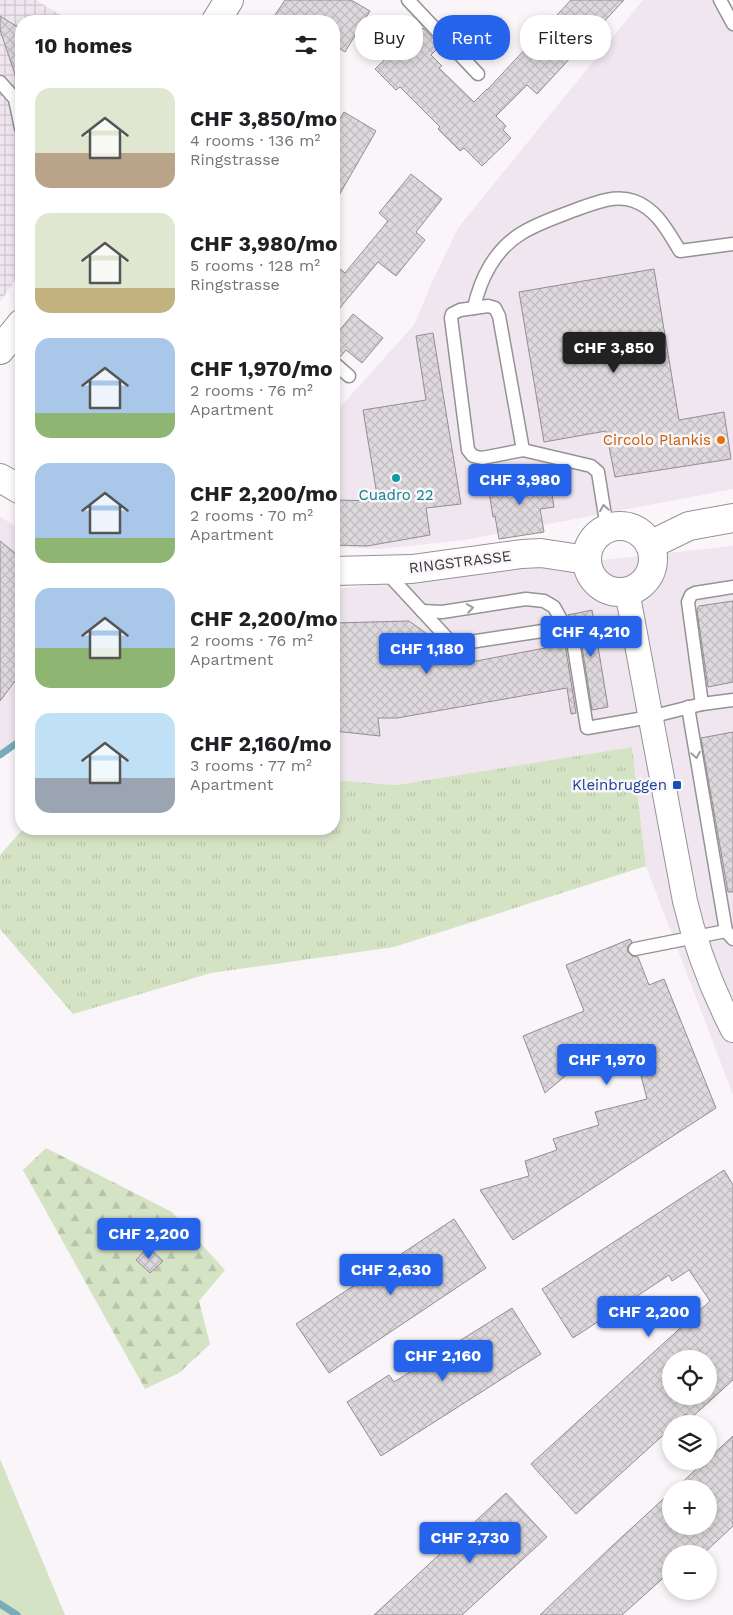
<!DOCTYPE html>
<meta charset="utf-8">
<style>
body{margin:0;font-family:"Work Sans",sans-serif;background:#f2f2f2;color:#202124;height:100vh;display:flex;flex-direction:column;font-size:19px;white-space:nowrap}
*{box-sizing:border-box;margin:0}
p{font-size:16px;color:#757577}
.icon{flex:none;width:28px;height:28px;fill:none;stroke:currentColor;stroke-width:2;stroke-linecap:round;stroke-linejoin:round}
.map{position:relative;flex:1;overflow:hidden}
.sheet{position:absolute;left:15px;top:15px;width:325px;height:820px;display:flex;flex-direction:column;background:#fff;border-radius:20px;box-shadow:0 2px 8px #0003}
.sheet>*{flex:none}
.top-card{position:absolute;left:355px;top:15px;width:302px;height:45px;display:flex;gap:10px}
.tools{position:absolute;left:662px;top:1350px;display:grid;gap:10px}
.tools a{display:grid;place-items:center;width:55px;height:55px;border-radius:50%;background:#fff;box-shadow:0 2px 8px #0003;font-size:25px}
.price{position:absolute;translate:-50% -42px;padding:0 11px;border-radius:5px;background:#2563eb;color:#fff;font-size:16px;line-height:32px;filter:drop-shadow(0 1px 2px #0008)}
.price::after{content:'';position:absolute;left:50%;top:30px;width:15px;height:11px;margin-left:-8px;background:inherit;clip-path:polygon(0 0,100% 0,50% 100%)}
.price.active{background:#222;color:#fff}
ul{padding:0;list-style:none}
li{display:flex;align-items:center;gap:15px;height:125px;padding:0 20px}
li span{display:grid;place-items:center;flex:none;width:140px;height:100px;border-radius:15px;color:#555}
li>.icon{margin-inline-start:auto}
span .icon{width:60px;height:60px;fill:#fffc;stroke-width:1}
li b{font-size:21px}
h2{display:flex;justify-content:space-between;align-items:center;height:60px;padding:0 20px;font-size:21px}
.tag{padding:0 18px;border-radius:20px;background:#fff;box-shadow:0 2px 8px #0003;font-size:18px;line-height:45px}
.tag.active{background:#2563eb;color:#fff}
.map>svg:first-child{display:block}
.built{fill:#efe6f0}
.industrial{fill:url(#industrial-grid)}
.grass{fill:url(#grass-tufts)}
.forest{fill:url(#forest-firs)}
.park{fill:#d5e3c5}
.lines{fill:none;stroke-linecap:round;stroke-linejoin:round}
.stream{stroke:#79abb8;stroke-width:7}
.building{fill:url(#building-cross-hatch);stroke:#928e92;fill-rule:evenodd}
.service-casing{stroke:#969296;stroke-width:15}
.minor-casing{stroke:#969296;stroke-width:26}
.tertiary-casing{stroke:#969296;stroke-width:30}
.secondary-casing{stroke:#969296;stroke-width:30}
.service{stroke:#fff;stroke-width:12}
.minor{stroke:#fff;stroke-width:24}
.tertiary{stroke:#fff;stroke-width:28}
.secondary{stroke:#fff;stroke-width:28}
.oneway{stroke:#9e9c9e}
.food-dot{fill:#e8710a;stroke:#f9f5f9;stroke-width:2}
.culture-dot{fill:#0f9aa8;stroke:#f9f5f9;stroke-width:2}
.transit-dot{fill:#1a4fb4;stroke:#f9f5f9;stroke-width:2}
.labels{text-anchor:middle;stroke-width:5;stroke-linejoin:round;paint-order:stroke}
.food-label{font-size:15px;fill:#c56008;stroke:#f9f5f9;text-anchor:end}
.culture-label{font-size:15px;fill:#0d838f;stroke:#f9f5f9}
.street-label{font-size:15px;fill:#3c3a3c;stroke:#f9f5f9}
.transit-label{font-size:15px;fill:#164399;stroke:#f9f5f9;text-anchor:end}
</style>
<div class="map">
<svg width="733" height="1615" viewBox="0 0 733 1615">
<defs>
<pattern id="industrial-grid" width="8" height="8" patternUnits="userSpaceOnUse" patternTransform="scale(1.25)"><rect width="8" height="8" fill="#efe6f0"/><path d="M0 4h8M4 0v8" fill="none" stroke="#cec6cf"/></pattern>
<pattern id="grass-tufts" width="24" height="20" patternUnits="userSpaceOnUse" patternTransform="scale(1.25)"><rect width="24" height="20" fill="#d5e3c5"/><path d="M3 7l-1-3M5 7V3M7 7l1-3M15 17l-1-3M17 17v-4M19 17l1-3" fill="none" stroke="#b8c4aa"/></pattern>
<pattern id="forest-firs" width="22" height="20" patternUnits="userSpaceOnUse" patternTransform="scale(1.25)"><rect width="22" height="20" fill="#d5e3c5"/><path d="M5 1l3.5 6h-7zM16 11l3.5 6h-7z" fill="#b8c4aa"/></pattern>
<pattern id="building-cross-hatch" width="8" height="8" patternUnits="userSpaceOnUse" patternTransform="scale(1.25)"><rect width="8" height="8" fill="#ddd9dd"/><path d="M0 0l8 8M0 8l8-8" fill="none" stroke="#bfbbbf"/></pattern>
</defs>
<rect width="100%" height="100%" fill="#f9f5f9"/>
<g class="built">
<polygon points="643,0 711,0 733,10 733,489 464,540 381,549 334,547 334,414 414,325 433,280 458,228"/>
<polygon points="0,517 21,529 21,734 0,753"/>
<polygon points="733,546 733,1095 646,866 632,747 396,785 334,780 334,589 367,586"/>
</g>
<polygon class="industrial" points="0,0 36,0 70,21 21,21 21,272 0,302"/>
<polygon class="grass" points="632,747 646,866 394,947 211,973 73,1014 0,929 0,855 23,829 334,829 334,780 396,785"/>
<polygon class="forest" points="46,1148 172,1212 225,1270 199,1301 210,1344 179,1373 145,1389 23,1170"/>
<polygon class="park" points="0,1459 65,1615 0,1615"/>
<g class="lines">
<g class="stream">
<polyline points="0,755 21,740"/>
<polyline points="0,1604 17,1615"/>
</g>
</g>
<g class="building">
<polygon points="285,0 351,0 370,11 345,52 334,45 334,21 271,21"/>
<polygon points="571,0 624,0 537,94 527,85 496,116 506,126 503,130 511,138 482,166 464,148 460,151 438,129 440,127 400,87 396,90 375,69 407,38 410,41 423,28 440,46 431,55 442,66 439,68 474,102 487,89 487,90"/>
<polygon points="0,16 21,29 21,83 18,83 0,30"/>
<polygon points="344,112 376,131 334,204 334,129"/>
<polygon points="411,174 442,199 416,232 425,240 396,276 378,262 334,315 334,264 345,273 388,221 379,213"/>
<polygon points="654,269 679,420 724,412 731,459 615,477 606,431 544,442 519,292"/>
<polygon points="353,314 383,338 362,363 346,350 340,357 334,355 334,337"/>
<polygon points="433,333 461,504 426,508 430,535 367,546 334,545 334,500 378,501 363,410 426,400 416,336"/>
<polygon points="549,476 554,507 540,509 544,532 499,539 495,516 493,517 488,485"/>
<polygon points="0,541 21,558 21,673 0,701"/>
<polygon points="733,601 733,682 708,687 697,610 699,606"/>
<polygon points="592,610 608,707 592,710 581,640 568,615"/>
<polygon points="409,621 444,646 471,662 561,645 560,638 562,638 565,644 576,713 571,714 567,688 397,718 378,718 380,736 334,731 334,623"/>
<polygon points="733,732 733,892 728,892 701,738"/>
<polygon points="630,939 632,942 628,946 627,951 632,956 638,957 649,985 664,979 716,1108 513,1240 480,1190 529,1176 525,1161 557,1150 553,1139 599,1125 595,1112 647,1099 639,1068 621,1045 590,1069 583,1061 545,1093 523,1036 584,1011 566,965"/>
<path d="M724,1170L733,1185V1380L690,1419L686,1414L675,1424H671V1428L576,1514L531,1464L710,1301L689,1270L672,1281L669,1275L573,1338L542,1289ZM671,1359H709V1396H671Z"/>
<polygon points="454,1219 486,1268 329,1373 296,1324"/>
<polygon points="148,1247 163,1261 150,1273 136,1260"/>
<polygon points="512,1308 541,1354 381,1456 347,1402 389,1375 394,1382"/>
<polygon points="733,1436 733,1526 703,1554 671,1554 671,1571 622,1615 540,1615 611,1547 671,1492 671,1526 709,1526 709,1489 675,1489 705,1461 709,1461 709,1458"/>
<polygon points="506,1493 547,1537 462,1615 374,1615"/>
</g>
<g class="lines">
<g class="service-casing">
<g id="service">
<polyline points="408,0 478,74"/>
<polyline points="720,0 733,24"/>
<polyline points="0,82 15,99 21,128"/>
<polyline points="474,308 460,310 452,314 451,318 468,450 473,456 482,458 523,450"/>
<polyline points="334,363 349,376"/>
<path d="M607,528L598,472L591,466L523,450L499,316L495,308L488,306L474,308C480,279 495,249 522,233C538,223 557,217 575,210C594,203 615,194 634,201C657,209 668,232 680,251L733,244"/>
<polyline points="385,571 448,639 457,644 549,630 562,630 567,631"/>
<polyline points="422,611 442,612 526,599 544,601 554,607 573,641 587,728 650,717 702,704 733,700"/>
<polyline points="702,704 688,602 691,595 695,593 733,587"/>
<polyline points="688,707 726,931"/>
<polyline points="635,949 726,931 733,939"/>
</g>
</g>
<g class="minor-casing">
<path id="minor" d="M627,591L685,901C696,948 711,987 733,1030"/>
</g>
<g class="tertiary-casing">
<g id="tertiary">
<polyline points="216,21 229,0"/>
<polyline points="0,350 21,324"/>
</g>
</g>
<g class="secondary-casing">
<g id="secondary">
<polyline points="0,478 21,490"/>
<circle cx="620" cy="559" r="33"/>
<polyline points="650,545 689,526 733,518"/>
<polyline points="334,571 412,569 522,554 541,553 587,560"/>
</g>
</g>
<use href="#service" class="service"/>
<use href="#minor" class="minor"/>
<use href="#tertiary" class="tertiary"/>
<use href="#secondary" class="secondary"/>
</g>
<defs><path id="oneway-chevron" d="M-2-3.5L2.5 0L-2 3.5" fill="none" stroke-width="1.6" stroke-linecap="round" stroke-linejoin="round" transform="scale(1.25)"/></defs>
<g class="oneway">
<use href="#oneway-chevron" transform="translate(604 508) rotate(-99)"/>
<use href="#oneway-chevron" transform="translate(470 608) rotate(-9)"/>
<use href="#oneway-chevron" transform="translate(696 755) rotate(80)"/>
</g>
<circle class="food-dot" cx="721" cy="440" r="5"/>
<circle class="culture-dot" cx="396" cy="478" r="5"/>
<rect class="transit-dot" x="672" y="780" width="10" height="10" rx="2.5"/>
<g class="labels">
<g class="food-label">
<text x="711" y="445">Circolo Plankis</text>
</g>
<g class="culture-label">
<text x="396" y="500">Cuadro 22</text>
</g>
<g class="street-label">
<text transform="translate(460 562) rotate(-7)" y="5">RINGSTRASSE</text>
</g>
<g class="transit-label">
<text x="667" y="790">Kleinbruggen</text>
</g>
</g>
</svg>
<div class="tools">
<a><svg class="icon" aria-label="locate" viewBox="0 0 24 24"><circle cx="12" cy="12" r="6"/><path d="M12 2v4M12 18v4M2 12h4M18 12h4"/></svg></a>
<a><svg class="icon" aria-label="layers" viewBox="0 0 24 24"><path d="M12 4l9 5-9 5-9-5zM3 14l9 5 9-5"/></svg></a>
<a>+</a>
<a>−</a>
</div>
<b class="price active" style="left:614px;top:374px">CHF 3,850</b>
<b class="price" style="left:520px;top:506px">CHF 3,980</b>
<b class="price" style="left:591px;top:658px">CHF 4,210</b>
<b class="price" style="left:427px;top:675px">CHF 1,180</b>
<b class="price" style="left:607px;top:1086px">CHF 1,970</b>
<b class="price" style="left:149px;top:1260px">CHF 2,200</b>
<b class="price" style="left:391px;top:1296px">CHF 2,630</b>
<b class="price" style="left:649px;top:1338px">CHF 2,200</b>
<b class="price" style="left:443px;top:1382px">CHF 2,160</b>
<b class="price" style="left:470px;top:1564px">CHF 2,730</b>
<div class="top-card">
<a class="tag">Buy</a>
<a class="tag active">Rent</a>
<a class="tag">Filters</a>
</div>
<section class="sheet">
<h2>10 homes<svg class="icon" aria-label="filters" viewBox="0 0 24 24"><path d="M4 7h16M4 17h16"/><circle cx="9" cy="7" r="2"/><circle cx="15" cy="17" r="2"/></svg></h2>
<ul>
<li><span style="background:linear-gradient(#dfe7d0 65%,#b9a48a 0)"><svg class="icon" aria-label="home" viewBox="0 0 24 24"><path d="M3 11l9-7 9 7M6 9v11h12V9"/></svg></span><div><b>CHF 3,850/mo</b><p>4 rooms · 136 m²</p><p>Ringstrasse</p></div></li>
<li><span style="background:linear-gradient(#dfe7d0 75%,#c2b280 0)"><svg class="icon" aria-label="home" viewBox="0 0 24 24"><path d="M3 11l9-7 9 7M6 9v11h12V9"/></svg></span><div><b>CHF 3,980/mo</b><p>5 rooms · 128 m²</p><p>Ringstrasse</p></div></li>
<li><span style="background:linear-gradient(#a9c7e8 75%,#8fb573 0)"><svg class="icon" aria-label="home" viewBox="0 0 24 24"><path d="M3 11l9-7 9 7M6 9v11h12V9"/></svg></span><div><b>CHF 1,970/mo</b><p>2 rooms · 76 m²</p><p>Apartment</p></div></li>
<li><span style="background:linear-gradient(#a9c7e8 75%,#8fb573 0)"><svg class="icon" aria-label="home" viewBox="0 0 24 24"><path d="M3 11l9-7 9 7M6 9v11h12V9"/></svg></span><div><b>CHF 2,200/mo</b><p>2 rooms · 70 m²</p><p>Apartment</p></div></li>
<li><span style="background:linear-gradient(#a9c7e8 60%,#8fb573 0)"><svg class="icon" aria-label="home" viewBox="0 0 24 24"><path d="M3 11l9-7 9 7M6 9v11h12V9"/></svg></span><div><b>CHF 2,200/mo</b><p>2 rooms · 76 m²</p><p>Apartment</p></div></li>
<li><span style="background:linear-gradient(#bfe0f5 65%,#9aa5b1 0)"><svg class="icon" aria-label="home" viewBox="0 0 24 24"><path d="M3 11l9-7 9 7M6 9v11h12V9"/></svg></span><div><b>CHF 2,160/mo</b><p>3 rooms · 77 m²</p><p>Apartment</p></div></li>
</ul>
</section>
</div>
